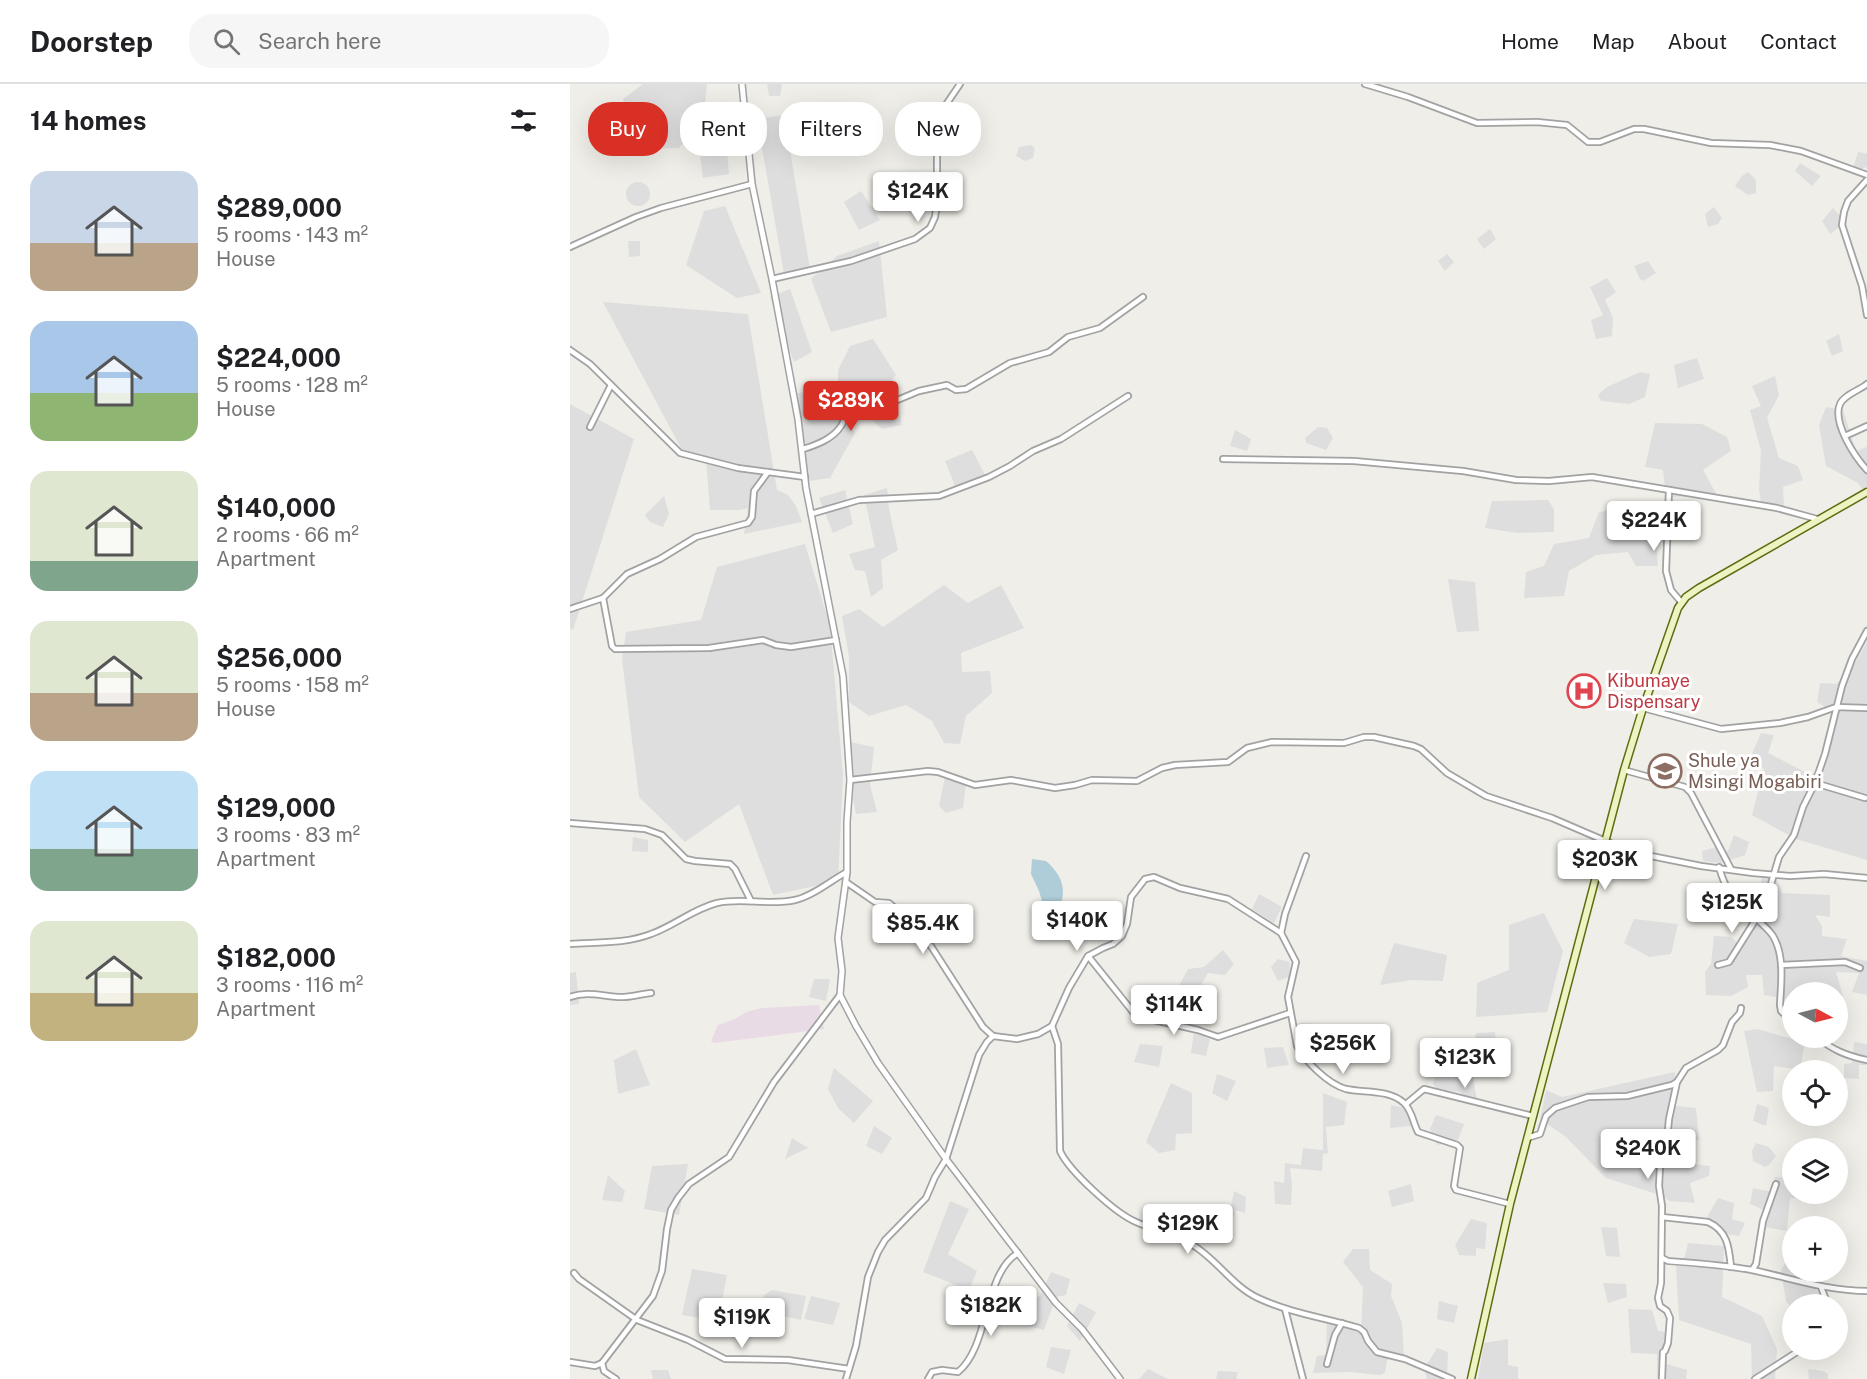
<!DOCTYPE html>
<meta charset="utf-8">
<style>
body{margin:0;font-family:"Public Sans",sans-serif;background:#f6f6f6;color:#202124;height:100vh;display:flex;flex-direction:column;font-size:22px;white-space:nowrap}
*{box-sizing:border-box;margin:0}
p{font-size:20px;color:#757577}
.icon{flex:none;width:33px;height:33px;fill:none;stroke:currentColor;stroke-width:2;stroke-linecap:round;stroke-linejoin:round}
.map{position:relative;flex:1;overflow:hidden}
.panel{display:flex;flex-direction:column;background:#fff;width:570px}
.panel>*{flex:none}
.banner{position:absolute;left:18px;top:18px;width:570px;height:54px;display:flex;gap:12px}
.needle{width:39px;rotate:97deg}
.buttons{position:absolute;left:1212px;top:898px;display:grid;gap:12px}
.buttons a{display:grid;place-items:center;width:66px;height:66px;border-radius:50%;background:#fff;box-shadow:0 6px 24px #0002;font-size:30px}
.price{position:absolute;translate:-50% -51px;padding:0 14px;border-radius:6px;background:#fff;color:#222;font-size:20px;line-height:39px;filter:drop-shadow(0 2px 3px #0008)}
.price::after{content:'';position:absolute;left:50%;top:36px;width:18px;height:14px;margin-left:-9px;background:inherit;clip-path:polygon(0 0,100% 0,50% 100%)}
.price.current{background:#d93025;color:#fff}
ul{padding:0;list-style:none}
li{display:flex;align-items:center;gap:18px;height:150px;padding:0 30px}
li span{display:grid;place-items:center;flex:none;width:168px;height:120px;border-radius:18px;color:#555}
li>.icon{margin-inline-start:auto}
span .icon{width:72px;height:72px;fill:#fffc;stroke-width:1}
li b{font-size:26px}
h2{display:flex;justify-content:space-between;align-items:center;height:72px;padding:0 30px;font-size:26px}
.tag{padding:0 21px;border-radius:24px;background:#fff;box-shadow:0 6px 24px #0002;font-size:21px;line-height:54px}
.tag.current{background:#d93025;color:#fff}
header{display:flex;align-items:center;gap:36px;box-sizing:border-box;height:84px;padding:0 30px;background:#fff;border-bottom:2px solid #e0e0e0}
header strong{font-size:28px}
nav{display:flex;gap:33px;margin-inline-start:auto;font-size:21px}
.search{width:420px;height:54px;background:#f6f6f6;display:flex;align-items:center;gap:15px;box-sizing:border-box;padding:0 21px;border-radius:24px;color:#757577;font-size:22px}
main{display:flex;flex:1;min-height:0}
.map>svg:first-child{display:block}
.residential{fill:#dedede}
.industrial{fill:#e8dbe5}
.water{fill:#aecdd8}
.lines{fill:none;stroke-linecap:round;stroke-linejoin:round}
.minor-casing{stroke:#a2a2a2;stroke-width:8}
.tertiary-casing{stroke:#a2a2a2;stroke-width:8}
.secondary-casing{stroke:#5f6d12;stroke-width:9}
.minor{stroke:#fff;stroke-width:4.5}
.tertiary{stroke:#fff;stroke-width:5}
.secondary{stroke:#eef3c3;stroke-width:6}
.labels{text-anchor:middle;stroke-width:6;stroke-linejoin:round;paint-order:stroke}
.health-label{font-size:18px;fill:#be3a42;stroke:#fff;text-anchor:start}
.education-label{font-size:18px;fill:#785e54;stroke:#fff;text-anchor:start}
</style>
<header>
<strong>Doorstep</strong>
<div class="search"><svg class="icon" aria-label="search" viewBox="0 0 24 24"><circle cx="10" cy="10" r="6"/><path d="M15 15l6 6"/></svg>Search here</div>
<nav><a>Home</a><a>Map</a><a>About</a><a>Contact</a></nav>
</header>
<main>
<section class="panel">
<h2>14 homes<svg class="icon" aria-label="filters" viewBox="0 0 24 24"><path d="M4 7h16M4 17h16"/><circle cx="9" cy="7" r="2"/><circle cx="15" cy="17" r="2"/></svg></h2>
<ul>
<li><span style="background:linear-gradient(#c9d6e8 60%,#b9a48a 0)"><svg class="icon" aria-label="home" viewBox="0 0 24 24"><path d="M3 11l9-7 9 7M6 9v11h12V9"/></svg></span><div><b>$289,000</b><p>5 rooms · 143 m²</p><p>House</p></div></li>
<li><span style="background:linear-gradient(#a9c7e8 60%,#8fb573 0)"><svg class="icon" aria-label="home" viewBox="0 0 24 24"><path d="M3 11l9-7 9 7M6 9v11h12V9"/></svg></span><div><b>$224,000</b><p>5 rooms · 128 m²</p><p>House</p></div></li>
<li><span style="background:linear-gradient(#dfe7d0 75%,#7fa58c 0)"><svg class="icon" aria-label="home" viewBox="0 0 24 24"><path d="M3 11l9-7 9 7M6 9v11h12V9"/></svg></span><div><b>$140,000</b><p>2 rooms · 66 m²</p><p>Apartment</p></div></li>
<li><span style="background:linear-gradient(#dfe7d0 60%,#b9a48a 0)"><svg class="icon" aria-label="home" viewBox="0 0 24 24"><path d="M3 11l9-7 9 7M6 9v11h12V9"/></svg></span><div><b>$256,000</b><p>5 rooms · 158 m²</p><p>House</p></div></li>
<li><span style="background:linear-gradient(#bfe0f5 65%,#7fa58c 0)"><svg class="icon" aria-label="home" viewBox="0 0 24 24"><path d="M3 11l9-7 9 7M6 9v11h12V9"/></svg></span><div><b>$129,000</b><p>3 rooms · 83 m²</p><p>Apartment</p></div></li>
<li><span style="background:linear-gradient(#dfe7d0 60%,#c2b280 0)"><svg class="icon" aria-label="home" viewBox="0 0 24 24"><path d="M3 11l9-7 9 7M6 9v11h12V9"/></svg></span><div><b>$182,000</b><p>3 rooms · 116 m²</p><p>Apartment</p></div></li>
</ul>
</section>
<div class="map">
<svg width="1297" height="1295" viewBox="0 0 1297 1295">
<rect width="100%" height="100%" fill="#f0eee8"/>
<g class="residential">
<polygon points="73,0 137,0 133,37 109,64 80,65 58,47 53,15"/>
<polygon points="197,0 212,0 210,12 199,12"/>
<polygon points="214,31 240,185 214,190 187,35"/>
<polygon points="461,61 465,64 463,74 455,77 446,72 449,63"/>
<polygon points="157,66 159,90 133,94 130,71"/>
<polygon points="1288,68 1297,70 1297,83 1282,88"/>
<polygon points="1230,79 1251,92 1242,102 1225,87"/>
<polygon points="1178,88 1186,96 1186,109 1178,111 1165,102 1172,92"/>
<circle cx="68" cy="110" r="12"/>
<polygon points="291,107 310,136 289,146 274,118"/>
<polygon points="155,122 191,209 167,214 116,181 134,127"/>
<polygon points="1144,123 1152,134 1148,140 1138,143 1135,130"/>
<polygon points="1263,124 1276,138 1260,150 1252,137"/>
<polygon points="920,145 926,155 914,165 907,155"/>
<polygon points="58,157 70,157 70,172 59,173"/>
<polygon points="309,157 317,233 261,248 241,195 267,172"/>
<polygon points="877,170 884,178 875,187 868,177"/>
<polygon points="1078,177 1086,189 1073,197 1070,195 1064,182"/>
<polygon points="1037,194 1046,208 1035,216 1043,234 1042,252 1026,255 1021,236 1033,231 1020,203"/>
<polygon points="220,205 242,268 224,278 200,213"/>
<polygon points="33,218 178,230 207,406 218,411 226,422 232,438 174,450 178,424 170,426 140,426 136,376 112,366"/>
<polygon points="1269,250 1273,267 1262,272 1256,257"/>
<polygon points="303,255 326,291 321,297 268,309 268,286 280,262"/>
<polygon points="1127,274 1134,295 1108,304 1104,281"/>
<polygon points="1070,288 1080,290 1075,313 1059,320 1031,317 1028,311 1037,303"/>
<polygon points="1205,292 1209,311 1197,334 1209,374 1228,382 1233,396 1213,403 1214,423 1191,418 1189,406 1191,367 1180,326 1191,322 1182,302"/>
<polygon points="255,303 285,349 260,394 232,398 225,310"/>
<polygon points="325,313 332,341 312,345 302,336 300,319"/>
<polygon points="0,320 64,355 3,546 0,544"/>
<polygon points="1256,323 1273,326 1286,367 1297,363 1297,411 1288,399 1256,382 1249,341"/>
<polygon points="1085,339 1132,340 1157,353 1161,367 1133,386 1147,411 1102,413 1095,404 1093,386 1075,383"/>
<polygon points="748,343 757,344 763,354 756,366 736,359 735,354"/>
<polygon points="665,346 681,355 677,367 660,362"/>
<polygon points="402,366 415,391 386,404 375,377"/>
<polygon points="317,404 319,425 328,466 311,476 313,504 301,513 295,487 285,486 279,470 305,463 294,411"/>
<polygon points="275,406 283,440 263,449 249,414"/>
<polygon points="94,412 99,430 93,443 80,438 75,431"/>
<polygon points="978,416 984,425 984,448 947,449 915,444 922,417"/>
<polygon points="1065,422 1084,424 1088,482 1066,482 1058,468 1026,471 999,487 994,512 954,514 956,488 974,482 984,460 1019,454 1029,428"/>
<polygon points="235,460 260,542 273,691 268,797 203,811 169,720 115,758 69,713 52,575 56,548 131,536 147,483"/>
<polygon points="878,495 905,498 909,547 887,548"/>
<polygon points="374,501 398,519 431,501 454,544 391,569 392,588 420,587 422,609 396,632 390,660 374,659 362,637 336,621 299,632 279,618 279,573 272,532 289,525 313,543"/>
<polygon points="1297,558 1297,776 1226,755 1182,731 1194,685 1180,674 1191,649 1204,651 1198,669 1241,691 1257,674 1266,630 1247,618 1250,599 1266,600 1282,585"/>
<polygon points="280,658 304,663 300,701 307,728 286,730 282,710"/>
<polygon points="375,693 396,701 393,724 376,729 369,722"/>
<polygon points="1164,751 1179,758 1175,771 1151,779 1133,777 1132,767 1143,764 1158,767"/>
<polygon points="63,753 78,756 78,768 62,767"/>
<polygon points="1192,793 1206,793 1212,809 1260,811 1260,833 1245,831 1252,842 1252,852 1277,855 1271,872 1297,877 1297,911 1282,908 1289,889 1266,888 1273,912 1269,925 1268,925 1268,909 1222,909 1222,916 1194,911 1192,891 1176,891 1178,903 1161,912 1136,911 1135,888 1141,880 1144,852 1161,853 1171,862 1182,827 1163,810 1168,800 1191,800"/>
<polygon points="689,810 712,823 704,839 682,825"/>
<polygon points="974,829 993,867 977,928 906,933 907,899 939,886 939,841"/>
<polygon points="1064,835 1108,840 1101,870 1079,873 1054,859"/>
<polygon points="824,859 877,871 873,897 842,896 810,901"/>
<polygon points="653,866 664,880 655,891 638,889 614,929 599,921 618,885 634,883"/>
<polygon points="708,875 720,878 719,893 708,897 701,883"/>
<polygon points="6,888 9,920 0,921 0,889"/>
<polygon points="244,895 260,895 256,917 239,913"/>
<polygon points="729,939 747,940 746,954 729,957"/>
<polygon points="1188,945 1211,952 1235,957 1230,986 1204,982 1203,1007 1187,1008 1174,947"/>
<polygon points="624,948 640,955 636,972 621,969"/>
<polygon points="925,948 927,974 903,969 906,949"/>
<polygon points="1284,958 1297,960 1297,981 1289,981 1289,995 1274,994 1274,980 1282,979"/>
<polygon points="570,960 593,962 589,983 564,978"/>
<polygon points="713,963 719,981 697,984 694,964"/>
<polygon points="66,965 80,1001 48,1010 44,976"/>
<polygon points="867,982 902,989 907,1016 900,1015 889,1008 867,1005 863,1000"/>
<polygon points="264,984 303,1017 284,1039 268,1024 258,1005"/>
<polygon points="1105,988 1106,1022 1126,1024 1129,1056 1110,1057 1108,1078 1140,1082 1139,1092 1120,1099 1125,1119 1100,1117 1090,1111 1036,1094 996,1053 970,1035 976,1006 992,1013"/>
<polygon points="647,990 666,997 657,1017 642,1009"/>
<polygon points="601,999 622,1009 622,1049 606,1050 605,1066 589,1069 576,1058"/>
<polygon points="753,1009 777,1018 774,1041 756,1043 758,1069 753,1070 752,1087 720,1084 722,1101 721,1121 705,1120 704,1097 714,1099 715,1079 731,1081 733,1064 753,1066"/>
<polygon points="1187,1020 1199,1024 1196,1042 1183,1037"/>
<polygon points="821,1021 835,1024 841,1042 820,1044"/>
<polygon points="866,1031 894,1040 888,1056 867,1061 860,1045"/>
<polygon points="304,1042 322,1054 312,1070 296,1062"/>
<polygon points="222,1054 238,1064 215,1075"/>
<polygon points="1186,1059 1199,1063 1206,1072 1200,1080 1195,1083 1183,1077 1182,1067"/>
<polygon points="1222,1073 1222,1110 1233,1110 1232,1115 1220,1114 1217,1147 1194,1143 1196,1127 1180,1120 1183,1104 1202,1108 1205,1093 1215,1094"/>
<polygon points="118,1080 109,1131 74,1125 82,1082"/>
<polygon points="38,1091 55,1107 52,1118 32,1116"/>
<polygon points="841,1100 844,1117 822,1123 818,1107"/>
<polygon points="664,1107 676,1113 675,1129 665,1126 661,1141 645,1140 649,1120 661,1122"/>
<polygon points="1148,1114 1164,1119 1162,1135 1175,1139 1169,1152 1156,1150 1150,1140 1137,1133"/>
<polygon points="380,1117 399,1125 378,1170 407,1187 399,1206 353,1188"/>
<polygon points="901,1135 917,1139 915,1165 906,1164 906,1172 889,1171 885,1161"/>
<polygon points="1031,1143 1047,1144 1050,1173 1036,1172"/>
<polygon points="1118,1159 1154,1162 1152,1213 1192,1232 1207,1265 1205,1295 1182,1295 1181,1260 1109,1236 1106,1182 1113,1179"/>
<polygon points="783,1165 799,1165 800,1186 822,1200 821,1212 832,1239 834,1271 817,1276 815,1289 809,1291 780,1288 743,1289 747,1272 756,1271 757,1234 791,1250 793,1203 773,1178"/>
<polygon points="1222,1168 1222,1188 1246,1188 1244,1203 1256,1216 1256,1221 1222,1221 1222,1225 1216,1217 1211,1186"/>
<polygon points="122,1185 157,1191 148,1237 112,1231"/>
<polygon points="481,1188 500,1195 496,1211 486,1213 474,1246 451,1240 447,1226 470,1212"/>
<polygon points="1033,1199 1056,1200 1057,1213 1038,1219"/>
<polygon points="202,1206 236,1212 231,1236 190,1227 194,1211"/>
<polygon points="241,1212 270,1219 263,1241 234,1235"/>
<polygon points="869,1217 888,1222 884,1239 867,1235"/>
<polygon points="509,1219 526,1228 510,1257 497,1242"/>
<polygon points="1058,1225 1082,1226 1088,1247 1096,1248 1097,1280 1117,1286 1116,1295 1087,1295 1087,1270 1061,1269"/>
<polygon points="938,1255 938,1281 948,1283 948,1295 908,1295 914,1259"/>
<polygon points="481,1263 501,1266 494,1290 476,1283"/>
<polygon points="867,1264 878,1268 877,1295 857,1295 854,1285"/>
<polygon points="578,1285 598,1295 569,1295"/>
<polygon points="1238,1285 1253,1287 1258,1290 1258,1295 1239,1295"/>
<polygon points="81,1286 98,1286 101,1295 83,1295"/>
<polygon points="648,1287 668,1288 666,1295 646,1295"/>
</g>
<polygon class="industrial" points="249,921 254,945 144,959 141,957 148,941 165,935 176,928 192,924"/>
<path class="water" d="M462,775L476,777C493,792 497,806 489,826L480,828L475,827L469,807L461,790Z"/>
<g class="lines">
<g class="minor-casing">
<g id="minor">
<polyline points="795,0 838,13 907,39 967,38 997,41 1018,58 1030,58 1064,45 1074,45 1141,59 1200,61 1231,67 1297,91"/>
<polyline points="1297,96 1278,117 1274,128 1272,141 1292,202 1297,231"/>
<polyline points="0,163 66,133 91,124 182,100"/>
<polyline points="202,195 281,177 345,155 360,144 365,133 367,119 367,37 373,25 390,0"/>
<polyline points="0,266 20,280 110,369 168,384 235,393"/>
<path d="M1297,300C1290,306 1274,311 1270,320C1262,339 1285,373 1297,386"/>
<polyline points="20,343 41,301"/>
<polyline points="1275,352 1297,342"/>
<path d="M233,365C246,361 263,355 271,342C274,338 274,333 278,329L296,323L325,317L349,307L377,301L386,306L396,305L440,279L479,268L498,253L530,244L573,213"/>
<polyline points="653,375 784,377 893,387 946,396 979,397 1022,393 1207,424 1247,435"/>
<polyline points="1099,406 1096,487 1101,506 1112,519"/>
<polyline points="241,430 289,416 369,412 419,393 440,382 463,367 491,355 558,312"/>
<polyline points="33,514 42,562 45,565 139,564 193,556 206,561 221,563 266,556"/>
<polyline points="0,525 33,514 57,490 90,475 126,453 178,439 182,433 184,407 198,388"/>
<polyline points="1073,624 1151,645 1210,639 1238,633 1266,623 1297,624"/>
<polyline points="1054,686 1115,703 1121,709 1161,785"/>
<polyline points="280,696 358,687 368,688 405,701 441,696 485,704 505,701 522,696 567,697 592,684 605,681 658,678 677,664 702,658 774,659 794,653 804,653 844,662 851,665 877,689 916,712 982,734 1061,768 1131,782 1183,789 1220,792 1254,790 1297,794"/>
<polyline points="1245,699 1295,714"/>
<polyline points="0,739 75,745 92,751 116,775 125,777 160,780 165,785 181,817"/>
<path d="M736,772L715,830L711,849L726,878L718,913L727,962C736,978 758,1000 776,1005C794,1009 819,1005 834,1019C842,1026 843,1039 848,1048L887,1061L890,1064L884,1102L886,1106L940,1120"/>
<path d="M1149,783C1157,813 1169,818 1190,838C1194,842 1200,847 1203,852C1215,872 1211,899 1210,921L1211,927L1222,937"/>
<polyline points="276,798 305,818 319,819 350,845 413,943 423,952"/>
<path d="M0,860C27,858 55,860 81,850C104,842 123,825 147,819C173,813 199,822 225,816C243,812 260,797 277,788"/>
<polyline points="518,872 563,928 575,934 628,946 648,953 720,929"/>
<polyline points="1148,881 1159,878 1186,835 1201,800 1209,773 1224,751 1233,723 1245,699 1255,670 1272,602 1282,575 1297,547"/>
<polyline points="1211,881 1275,878 1290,884"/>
<path d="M0,913C17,907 31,912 48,913C58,914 70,910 81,909"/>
<path d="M482,942L488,960L490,1067C499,1087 545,1129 566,1138C584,1146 604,1150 621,1160C646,1174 662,1202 688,1214C720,1229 756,1234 789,1244L794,1248L798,1257L807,1268L835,1275L882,1295"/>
<path d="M1248,954C1263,966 1277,972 1297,976"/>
<polyline points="836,1020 854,1005 963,1032"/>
<polyline points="957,1054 970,1050 976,1032 985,1024 1018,1013 1057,1012 1102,1001 1107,998"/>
<path d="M1092,1133L1138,1138C1158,1147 1159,1164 1161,1183"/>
<path d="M1092,1174L1098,1177C1126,1179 1155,1181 1182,1186C1221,1194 1257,1207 1297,1207"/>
<polyline points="1182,1186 1186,1180 1193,1137 1206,1100"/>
<polyline points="4,1189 9,1195 67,1236 118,1256 155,1275 218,1276 279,1285"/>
<polyline points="1251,1203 1258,1221"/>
<polyline points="715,1225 733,1295"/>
<polyline points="0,1278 25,1282 32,1279 83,1212 92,1187 97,1145 101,1126 108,1114 119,1100 159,1073 204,998 270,911"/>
<polyline points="32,1279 34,1287 46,1295"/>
<polyline points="757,1280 765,1251 772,1239"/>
<polyline points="276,1295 286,1262 298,1193 308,1168 315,1156 356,1114 365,1093 376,1075 409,971 417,958 423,952 447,955 468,950 482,942 499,904 518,872 533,864 543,860 552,852 557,840 561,813 575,795 584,793 610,804 658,815 711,849"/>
<path d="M358,1295L362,1288L372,1286L388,1288C420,1262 413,1190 448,1169"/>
<polyline points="1092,1295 1093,1268 1095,1267 1098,1259 1100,1234 1097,1227 1090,1222 1088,1214 1091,1199 1092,1122 1089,1102 1090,1082 1096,1067 1099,1035 1107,998 1116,984 1148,966 1153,961 1162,938 1170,929 1171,924"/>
<polyline points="1185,1295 1230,1266"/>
</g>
</g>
<g class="tertiary-casing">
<polyline id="tertiary" points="172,0 182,100 202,195 228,335 236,404 273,592 280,696 277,738 277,788 268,854 272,887 270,911 286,942 308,979 376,1075 486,1219 512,1245 550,1295"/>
</g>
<g class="secondary-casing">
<polyline id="secondary" points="901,1295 940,1120 1054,686 1073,624 1108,524 1116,513 1129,504 1297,408"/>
</g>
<use href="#minor" class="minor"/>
<use href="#tertiary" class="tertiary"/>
<use href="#secondary" class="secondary"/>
</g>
<defs>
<g id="hospital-ring" transform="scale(1.725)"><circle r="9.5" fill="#fff" stroke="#e0444e" stroke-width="1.5"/><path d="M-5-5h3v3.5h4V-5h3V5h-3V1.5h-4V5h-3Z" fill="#e0444e"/></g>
<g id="school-ring" transform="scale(1.725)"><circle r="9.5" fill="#fff" stroke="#8d6e63" stroke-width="1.5"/><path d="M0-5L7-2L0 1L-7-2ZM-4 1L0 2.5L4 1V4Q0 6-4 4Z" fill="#8d6e63"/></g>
</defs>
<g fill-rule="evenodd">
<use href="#hospital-ring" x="1014" y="607"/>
<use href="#school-ring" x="1095" y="687"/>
</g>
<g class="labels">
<g class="health-label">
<text x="1037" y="603">Kibumaye<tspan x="1037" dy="21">Dispensary</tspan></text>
</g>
<g class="education-label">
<text x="1118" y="683">Shule ya<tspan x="1118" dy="21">Msingi Mogabiri</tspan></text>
</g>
</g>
</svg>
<div class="buttons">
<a><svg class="needle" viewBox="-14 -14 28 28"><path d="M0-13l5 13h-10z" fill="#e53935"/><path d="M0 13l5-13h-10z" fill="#757577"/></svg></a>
<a><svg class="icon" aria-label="locate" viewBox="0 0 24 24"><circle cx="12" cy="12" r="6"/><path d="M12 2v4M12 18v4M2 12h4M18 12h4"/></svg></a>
<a><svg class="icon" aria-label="layers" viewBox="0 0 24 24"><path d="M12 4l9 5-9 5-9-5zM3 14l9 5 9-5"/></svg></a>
<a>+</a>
<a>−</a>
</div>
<b class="price" style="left:348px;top:139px">$124K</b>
<b class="price current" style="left:281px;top:348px">$289K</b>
<b class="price" style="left:1084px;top:468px">$224K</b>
<b class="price" style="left:1035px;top:807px">$203K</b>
<b class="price" style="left:1162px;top:850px">$125K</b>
<b class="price" style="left:507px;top:868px">$140K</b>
<b class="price" style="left:353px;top:871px">$85.4K</b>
<b class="price" style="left:604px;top:952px">$114K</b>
<b class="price" style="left:773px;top:991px">$256K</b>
<b class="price" style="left:895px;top:1005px">$123K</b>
<b class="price" style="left:1078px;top:1096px">$240K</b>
<b class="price" style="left:618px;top:1171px">$129K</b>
<b class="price" style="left:421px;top:1253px">$182K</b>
<b class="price" style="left:172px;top:1265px">$119K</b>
<div class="banner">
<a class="tag current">Buy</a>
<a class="tag">Rent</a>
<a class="tag">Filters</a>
<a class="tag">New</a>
</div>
</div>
</main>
